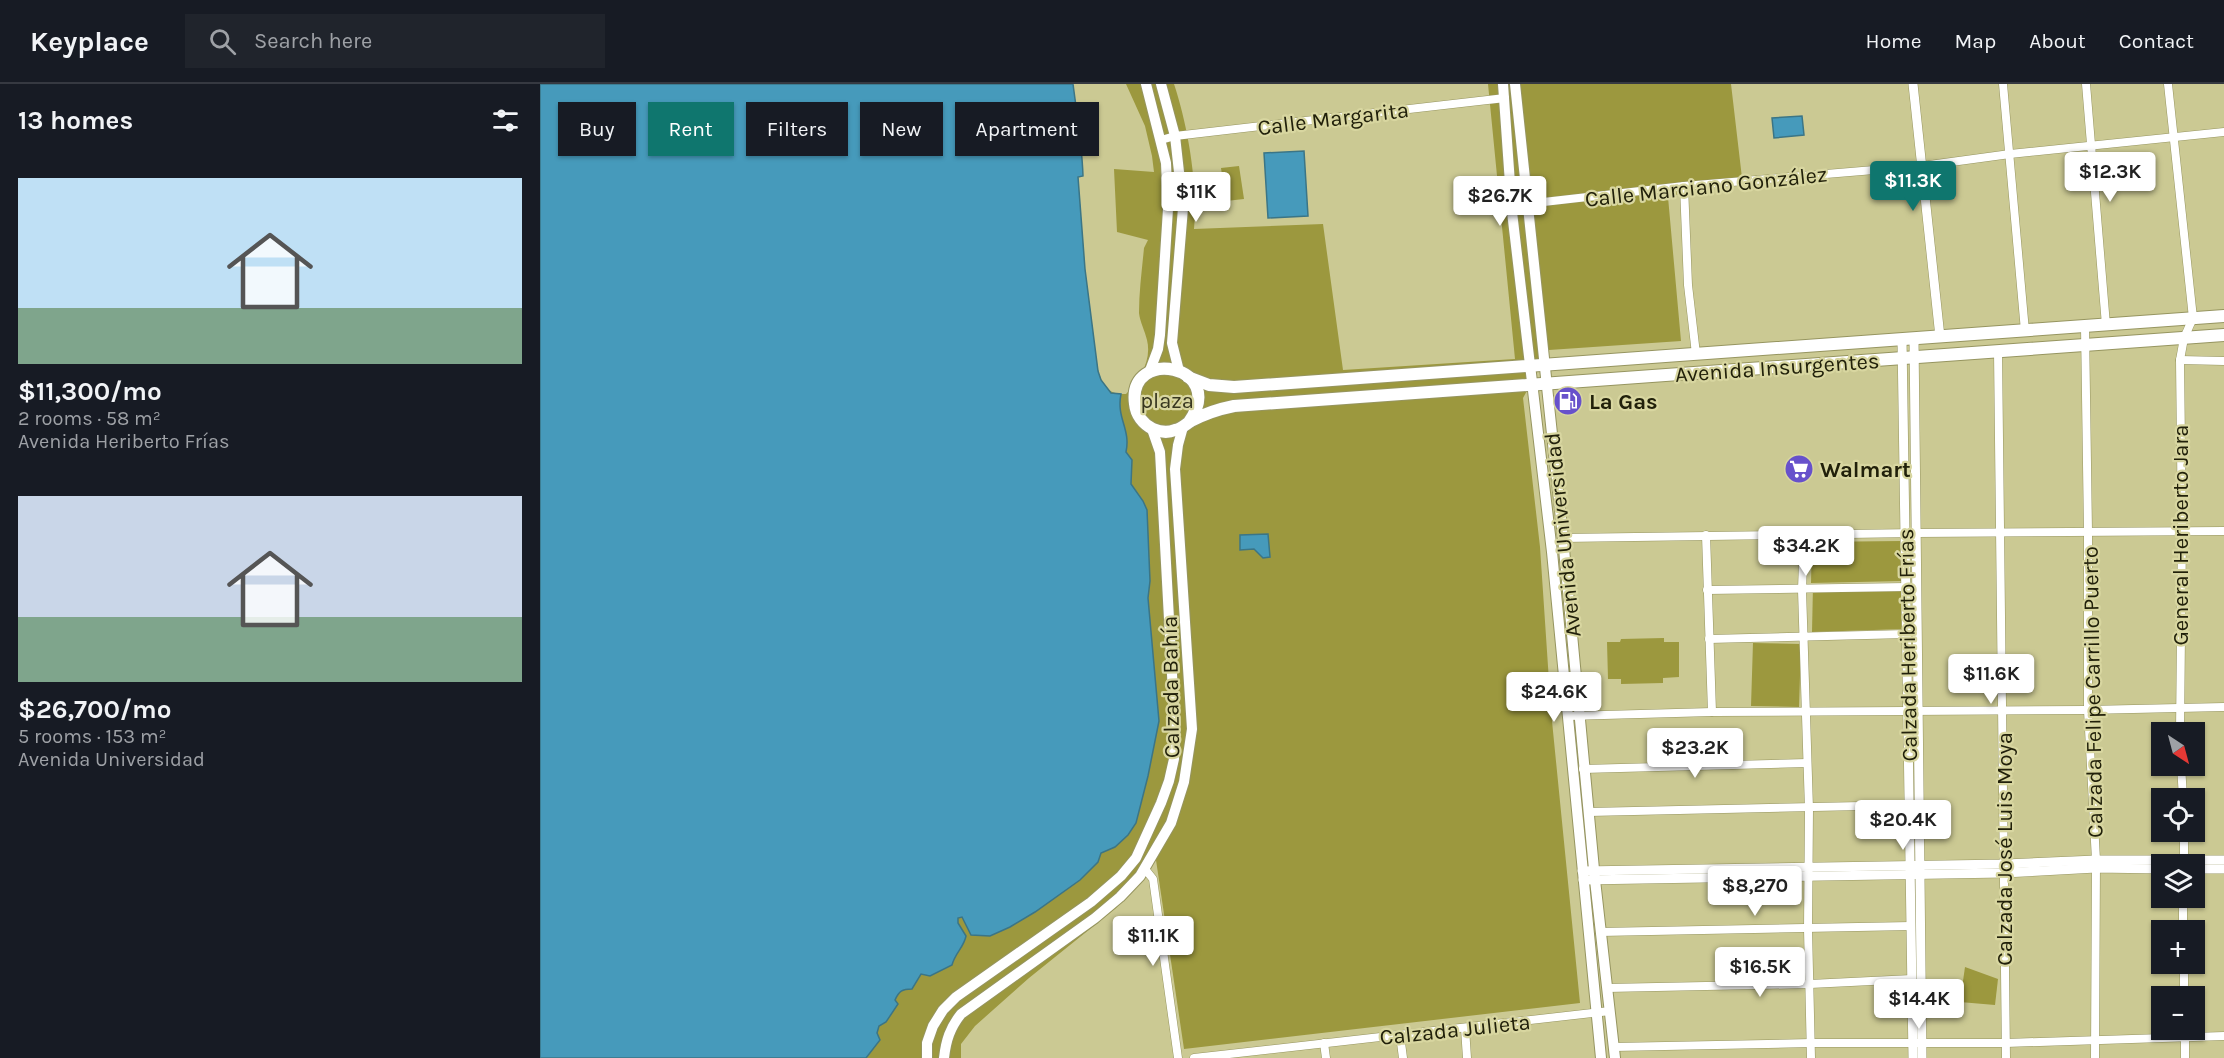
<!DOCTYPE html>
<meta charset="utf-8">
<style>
body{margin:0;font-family:Karla,sans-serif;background:#20242c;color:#f1f3f6;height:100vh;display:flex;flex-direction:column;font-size:22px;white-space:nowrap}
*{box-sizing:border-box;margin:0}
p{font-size:20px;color:#9ea1a6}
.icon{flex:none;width:33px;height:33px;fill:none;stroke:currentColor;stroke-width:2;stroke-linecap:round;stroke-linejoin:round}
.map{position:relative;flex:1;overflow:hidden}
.details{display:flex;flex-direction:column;background:#171b24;width:540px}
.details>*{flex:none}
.guide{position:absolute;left:18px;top:18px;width:570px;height:54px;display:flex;gap:12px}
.needle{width:39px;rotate:144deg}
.fabs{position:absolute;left:1611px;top:638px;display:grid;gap:12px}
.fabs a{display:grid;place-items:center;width:54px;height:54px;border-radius:0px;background:#171b24;box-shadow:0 2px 4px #0004;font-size:30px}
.price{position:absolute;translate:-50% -51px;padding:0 14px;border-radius:6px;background:#fff;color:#222;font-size:20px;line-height:39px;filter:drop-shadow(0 2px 3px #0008)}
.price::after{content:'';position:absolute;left:50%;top:36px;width:18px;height:14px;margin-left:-9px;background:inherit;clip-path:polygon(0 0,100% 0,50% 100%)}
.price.selected{background:#0f766e;color:#fff}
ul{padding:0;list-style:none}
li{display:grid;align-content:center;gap:12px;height:318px;padding:0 18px}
li span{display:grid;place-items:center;height:186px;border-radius:0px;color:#555}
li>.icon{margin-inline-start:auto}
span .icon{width:108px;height:108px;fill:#fffc;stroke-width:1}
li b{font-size:26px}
h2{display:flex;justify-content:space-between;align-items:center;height:72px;padding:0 18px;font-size:26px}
.chip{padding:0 21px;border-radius:0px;background:#171b24;box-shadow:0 2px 4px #0004;font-size:21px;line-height:54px}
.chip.selected{background:#0f766e;color:#fff}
header{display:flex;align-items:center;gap:36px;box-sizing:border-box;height:84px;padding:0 30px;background:#171b24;border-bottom:2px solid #363941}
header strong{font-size:28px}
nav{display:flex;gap:33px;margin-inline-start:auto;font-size:21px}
.search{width:420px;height:54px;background:#20242c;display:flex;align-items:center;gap:15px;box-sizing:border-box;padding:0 21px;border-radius:0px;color:#9ea1a6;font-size:22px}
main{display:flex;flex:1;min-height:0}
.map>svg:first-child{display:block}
.green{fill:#9c983e}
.water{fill:#469abb;stroke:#3b7586;stroke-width:1.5}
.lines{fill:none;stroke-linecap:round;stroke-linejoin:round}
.minor-casing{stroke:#969560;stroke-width:9}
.tertiary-casing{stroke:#969560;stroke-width:10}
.secondary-casing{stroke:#969560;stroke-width:12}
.primary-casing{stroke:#969560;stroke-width:14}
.minor{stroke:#fff;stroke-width:8}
.tertiary{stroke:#fff;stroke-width:9}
.secondary{stroke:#fff;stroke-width:10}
.primary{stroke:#fff;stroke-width:12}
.labels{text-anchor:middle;stroke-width:4.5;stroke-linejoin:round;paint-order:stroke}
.street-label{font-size:22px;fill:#21200a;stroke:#d8d6a0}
.park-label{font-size:22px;fill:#37361f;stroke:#d8d6a0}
.poi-label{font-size:22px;font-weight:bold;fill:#21200a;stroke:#d8d6a0;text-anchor:start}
</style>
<header>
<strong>Keyplace</strong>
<div class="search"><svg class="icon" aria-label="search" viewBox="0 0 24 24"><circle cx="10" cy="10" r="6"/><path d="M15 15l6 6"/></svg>Search here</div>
<nav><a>Home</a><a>Map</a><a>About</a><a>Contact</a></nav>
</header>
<main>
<section class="details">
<h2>13 homes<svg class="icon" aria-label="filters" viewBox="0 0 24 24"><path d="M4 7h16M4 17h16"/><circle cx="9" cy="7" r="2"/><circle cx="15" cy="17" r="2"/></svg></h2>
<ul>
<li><span style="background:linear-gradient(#bfe0f5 70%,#7fa58c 0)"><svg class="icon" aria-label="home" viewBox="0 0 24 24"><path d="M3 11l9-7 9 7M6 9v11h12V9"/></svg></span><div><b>$11,300/mo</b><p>2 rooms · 58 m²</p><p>Avenida Heriberto Frías</p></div></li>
<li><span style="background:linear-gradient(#c9d6e8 65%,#7fa58c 0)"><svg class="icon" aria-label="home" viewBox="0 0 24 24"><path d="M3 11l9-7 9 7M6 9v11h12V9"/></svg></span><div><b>$26,700/mo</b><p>5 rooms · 153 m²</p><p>Avenida Universidad</p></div></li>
</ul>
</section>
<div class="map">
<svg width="1684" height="974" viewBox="0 0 1684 974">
<rect width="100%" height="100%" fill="#cbc993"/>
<g class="green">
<path d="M0,0H533C537,31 542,61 543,92L538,93L545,185L558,287C564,303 569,311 586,310C600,296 612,276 607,256C605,247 600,238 599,229C599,208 602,185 604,164L608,156L577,148L574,85L614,88L612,72L605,42L586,0H634C648,42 658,101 654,145L783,140L803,286L975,275L948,0H1191L1202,94L1128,113L1141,257L1009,266L983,314L1000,463L1011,627L1040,919L644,965L616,776L576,824L489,894L435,942L421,960V974H0Z"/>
<polygon points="699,82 704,115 686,117 681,84"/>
<polygon points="1361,457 1363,497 1271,499 1272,458"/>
<polygon points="1273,502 1363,504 1364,545 1272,548"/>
<polygon points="1124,554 1124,558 1139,558 1139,593 1123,594 1123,599 1081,600 1081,595 1068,595 1067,558 1080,558 1081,555"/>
<polygon points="1213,559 1261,560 1259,623 1211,622"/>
<polygon points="1425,883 1458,895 1455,921 1420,918"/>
</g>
<g class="water">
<path d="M0,0H533C537,31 542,61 543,92L538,93L545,185L558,287L561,296L571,309L581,310C576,334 591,345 586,368L592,376L591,400L603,417L607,426L610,497L608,514L619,637L608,692L596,739L588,751L575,763L561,769L558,778L540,796L495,828L470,843L450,852L431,851L422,833L418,834V839L426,852C424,863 415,869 412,881L390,892L381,890L372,905C362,905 359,907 355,916L358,920L346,938L339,942L337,949L340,956L326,974H0Z"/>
<polygon points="1262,32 1264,51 1234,54 1232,34"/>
<polygon points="764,67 768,132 728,134 724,69"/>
<polygon points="728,450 730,473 723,474 714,465 700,466 700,451"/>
</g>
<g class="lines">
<g class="minor-casing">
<g id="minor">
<polyline points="1463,0 1485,247"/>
<polyline points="1546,0 1566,241"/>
<polyline points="1628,0 1653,234 1644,254 1640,276 1642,449 1640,648"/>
<polyline points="621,56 635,52 965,14"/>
<polyline points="1144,102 1148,201 1156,270"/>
<polyline points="986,120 1144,102 1382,82 1470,70 1684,48"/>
<polyline points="1545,243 1548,448 1548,626 1556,776 1555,974"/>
<polyline points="1458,267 1466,974"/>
<polyline points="1640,276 1684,277"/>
<polyline points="1166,451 1172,628"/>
<polyline points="1264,451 1262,506 1269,725 1268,845 1271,974"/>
<polyline points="1023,454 1376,449 1684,447"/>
<polyline points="1167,506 1366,503"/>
<polyline points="1169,555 1366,550"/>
<polyline points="1028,632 1172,628 1548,626 1684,623"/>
<polyline points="1641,681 1643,714"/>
<polyline points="1043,685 1267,679"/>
<polyline points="1049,728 1369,721"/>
<polyline points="1644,747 1644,780"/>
<polyline points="605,785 613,795 638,974"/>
<polyline points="1643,813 1643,846"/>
<polyline points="1060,848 1371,842"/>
<polyline points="1644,879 1644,912"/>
<polyline points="1067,904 1270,900 1372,895"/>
<polyline points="925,944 927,974"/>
<polyline points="1645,945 1645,974"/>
<polyline points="860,951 863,974"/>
<polyline points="784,959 786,974"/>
<polyline points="1074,963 1271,959 1466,959 1684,952"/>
<polyline points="654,974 1070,927"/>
</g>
</g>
<g class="tertiary-casing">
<g id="tertiary">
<polyline points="1373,0 1400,253"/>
<polyline points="1374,255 1382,974"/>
<polyline points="1362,256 1373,974"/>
<polyline points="1654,785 1684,785"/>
<polyline points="1042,787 1465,780 1556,776 1684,776"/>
<polyline points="1043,796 1464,789 1556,784 1622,785"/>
</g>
</g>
<g class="secondary-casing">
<g id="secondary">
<polyline points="606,0 626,79 628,125 620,251 618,265 609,289"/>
<polyline points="621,0 635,52 643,124 632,259 639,287"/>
<polyline points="963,0 972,128 1012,468 1061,974"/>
<polyline points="975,0 1023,454 1055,796 1075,974"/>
<polyline points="387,974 387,959 393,942 403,926 416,913 551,818 581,792 596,774 621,719 629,697 634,675 635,646 620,368 612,345"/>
<path d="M404,974C406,956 410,944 421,930L555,834L580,813L600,792L631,739L644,698L652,645L635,385L638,361L643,343"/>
</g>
</g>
<g class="primary-casing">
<g id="primary">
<polyline points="648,293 669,301 694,303 1684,232"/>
<path d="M649,338C689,281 587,262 595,320C596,331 603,340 613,345C620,348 628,349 635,346C641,345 646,340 651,337C664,330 679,325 694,322L1684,251"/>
</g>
</g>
<use href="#minor" class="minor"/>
<use href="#tertiary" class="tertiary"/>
<use href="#secondary" class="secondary"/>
<use href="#primary" class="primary"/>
</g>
<defs>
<g id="fuel-disc" transform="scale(1.5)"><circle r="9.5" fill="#6751cb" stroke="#d8d6a0"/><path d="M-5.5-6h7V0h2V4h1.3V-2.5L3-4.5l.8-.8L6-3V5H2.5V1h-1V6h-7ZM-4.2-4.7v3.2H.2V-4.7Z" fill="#fff"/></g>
<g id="supermarket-disc" transform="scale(1.5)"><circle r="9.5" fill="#6751cb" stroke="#d8d6a0"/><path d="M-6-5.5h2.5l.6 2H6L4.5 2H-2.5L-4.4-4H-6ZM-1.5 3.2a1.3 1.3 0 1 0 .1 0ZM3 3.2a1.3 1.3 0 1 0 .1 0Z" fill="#fff"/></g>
</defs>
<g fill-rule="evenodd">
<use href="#fuel-disc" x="1028" y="317"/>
<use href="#supermarket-disc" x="1259" y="385"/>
</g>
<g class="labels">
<g class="street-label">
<text transform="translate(793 34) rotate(-7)" y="8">Calle Margarita</text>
<text transform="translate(1166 102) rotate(-6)" y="8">Calle Marciano González</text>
<text transform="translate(1237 283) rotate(-4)" y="8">Avenida Insurgentes</text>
<text transform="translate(1022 451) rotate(-96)" y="8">Avenida Universidad</text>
<text transform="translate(1640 451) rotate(-90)" y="8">General Heriberto Jara</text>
<text transform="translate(1367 561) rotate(-91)" y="8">Calzada Heriberto Frías</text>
<text transform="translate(630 603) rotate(-91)" y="8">Calzada Bahía</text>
<text transform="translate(1552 608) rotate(-91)" y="8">Calzada Felipe Carrillo Puerto</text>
<text transform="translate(1464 765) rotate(-90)" y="8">Calzada José Luis Moya</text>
<text transform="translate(915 945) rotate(-6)" y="8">Calzada Julieta</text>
</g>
<g class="park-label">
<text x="627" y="324">plaza</text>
</g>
<g class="poi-label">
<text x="1049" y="325">La Gas</text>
<text x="1280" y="393">Walmart</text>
</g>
</g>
</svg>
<div class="fabs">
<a><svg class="needle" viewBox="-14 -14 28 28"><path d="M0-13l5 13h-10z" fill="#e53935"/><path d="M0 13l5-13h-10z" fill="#9ea1a6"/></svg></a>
<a><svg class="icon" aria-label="locate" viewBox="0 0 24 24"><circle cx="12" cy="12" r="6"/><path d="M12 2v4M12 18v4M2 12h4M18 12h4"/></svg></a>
<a><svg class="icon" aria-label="layers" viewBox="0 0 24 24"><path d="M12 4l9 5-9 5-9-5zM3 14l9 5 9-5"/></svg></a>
<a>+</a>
<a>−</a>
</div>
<b class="price" style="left:1570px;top:119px">$12.3K</b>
<b class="price selected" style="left:1373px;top:128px">$11.3K</b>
<b class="price" style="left:656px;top:139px">$11K</b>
<b class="price" style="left:960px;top:143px">$26.7K</b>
<b class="price" style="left:1266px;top:493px">$34.2K</b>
<b class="price" style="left:1451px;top:621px">$11.6K</b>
<b class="price" style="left:1014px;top:639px">$24.6K</b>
<b class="price" style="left:1155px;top:695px">$23.2K</b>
<b class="price" style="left:1363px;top:767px">$20.4K</b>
<b class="price" style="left:1215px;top:833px">$8,270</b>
<b class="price" style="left:613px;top:883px">$11.1K</b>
<b class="price" style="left:1220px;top:914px">$16.5K</b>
<b class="price" style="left:1379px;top:946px">$14.4K</b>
<div class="guide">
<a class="chip">Buy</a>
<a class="chip selected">Rent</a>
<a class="chip">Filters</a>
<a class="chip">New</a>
<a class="chip">Apartment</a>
</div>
</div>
</main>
